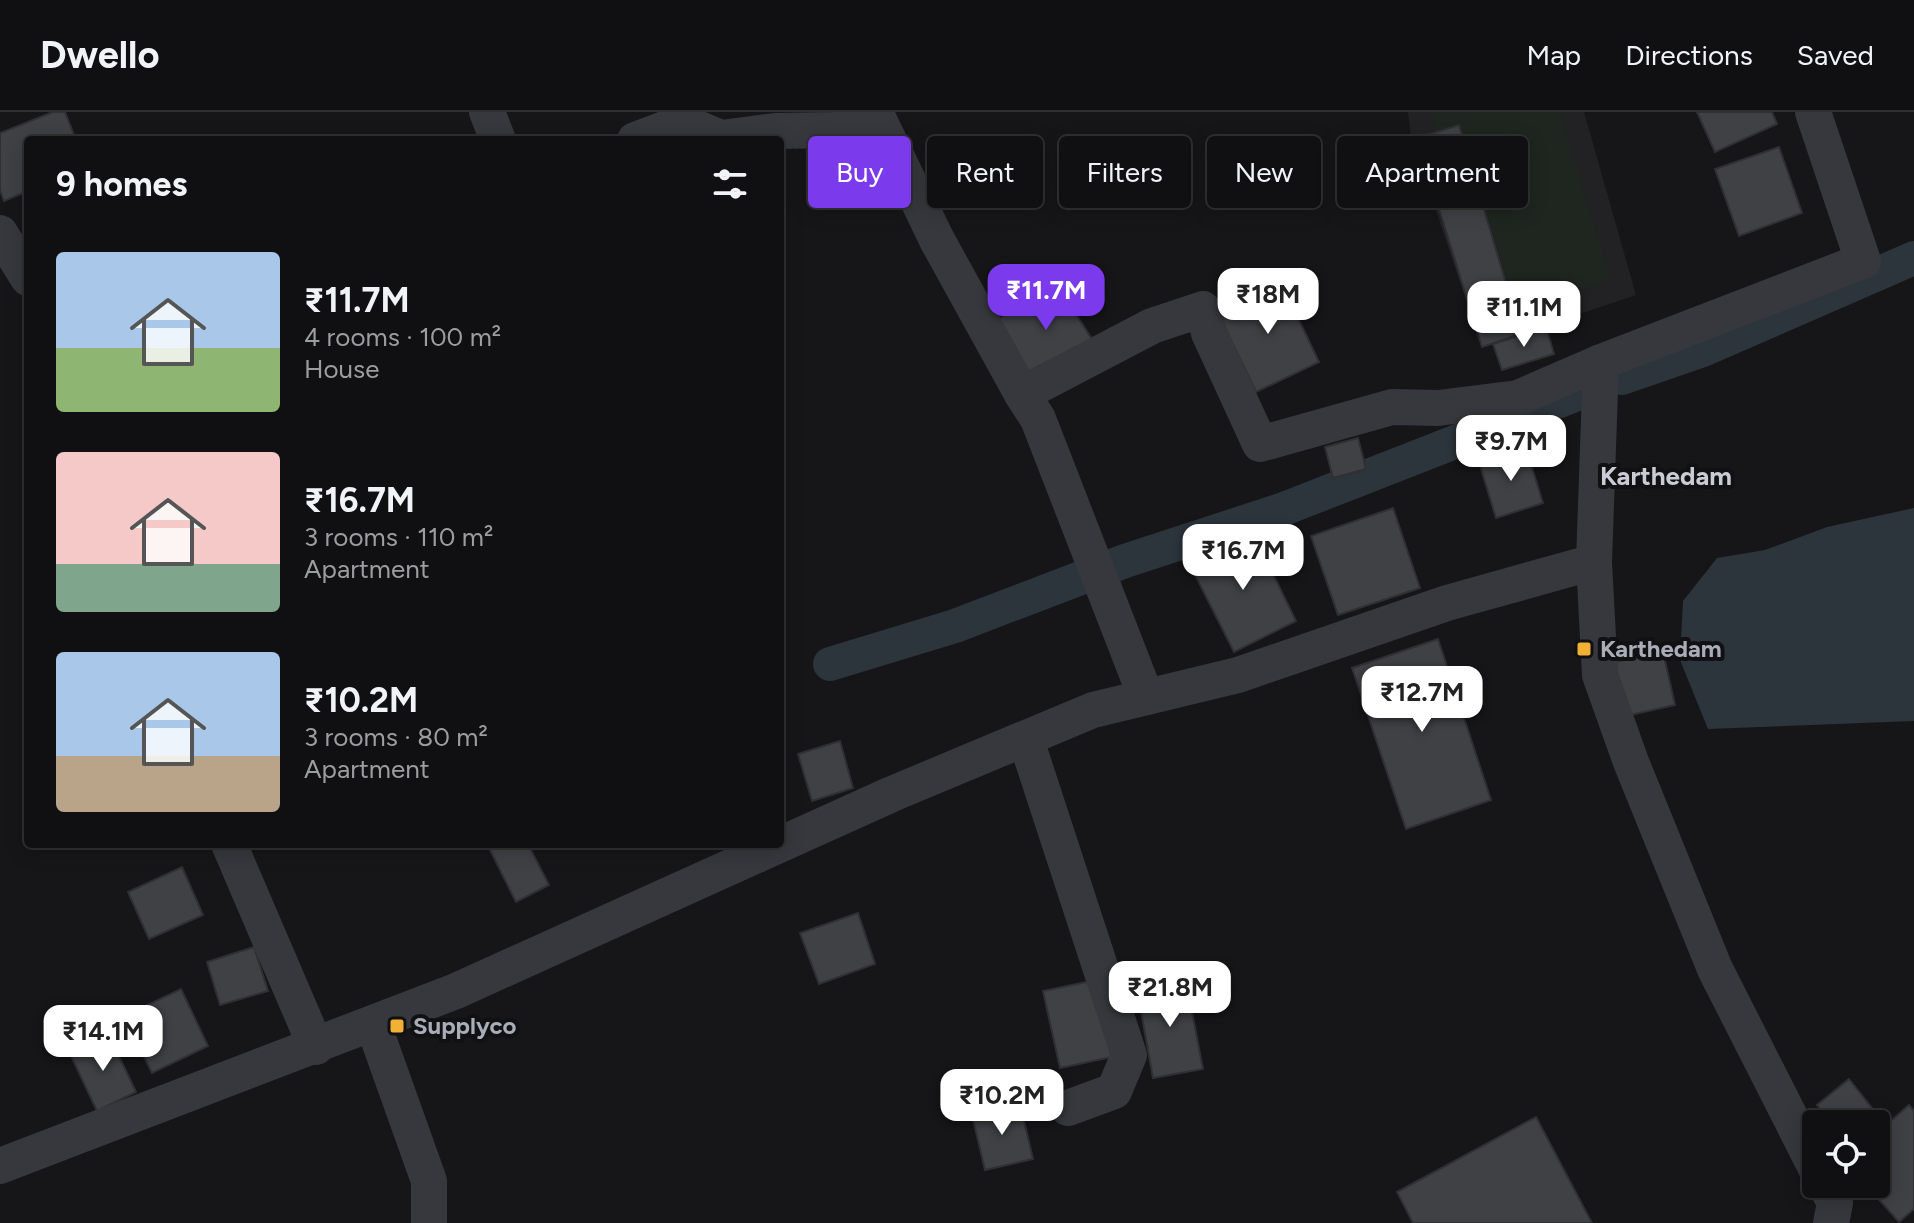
<!DOCTYPE html>
<meta charset="utf-8">
<style>
body{margin:0;font-family:Figtree,sans-serif;background:#1e1e20;color:#f1f3f6;height:100vh;display:flex;flex-direction:column;font-size:30px;white-space:nowrap}
*{box-sizing:border-box;margin:0}
p{font-size:26px;color:#9c9d9f}
.icon{flex:none;width:44px;height:44px;fill:none;stroke:currentColor;stroke-width:2;stroke-linecap:round;stroke-linejoin:round}
.map{position:relative;flex:1;overflow:hidden}
.sheet{position:absolute;left:24px;top:24px;width:760px;height:712px;display:flex;flex-direction:column;background:#101012;border-radius:8px;box-shadow:0 4px 20px #0003,0 0 0 2px #303032}
.sheet>*{flex:none}
.hud{position:absolute;left:808px;top:24px;width:760px;height:72px;display:flex;gap:16px}
.tools{position:absolute;left:1802px;top:998px;display:grid;gap:16px}
.tools a{display:grid;place-items:center;width:88px;height:88px;border-radius:8px;background:#101012;box-shadow:0 4px 20px #0003,0 0 0 2px #303032;font-size:40px}
.price{position:absolute;translate:-50% -68px;padding:0 18px;border-radius:16px;background:#fff;color:#222;font-size:26px;line-height:52px;filter:drop-shadow(0 2px 4px #0008)}
.price::after{content:'';position:absolute;left:50%;top:48px;width:24px;height:18px;margin-left:-12px;background:inherit;clip-path:polygon(0 0,100% 0,50% 100%)}
.price.current{background:#7c3aed;color:#fff}
ul{padding:0;list-style:none}
li{display:flex;align-items:center;gap:24px;height:200px;padding:0 32px}
li span{display:grid;place-items:center;flex:none;width:224px;height:160px;border-radius:8px;color:#555}
li>.icon{margin-inline-start:auto}
span .icon{width:96px;height:96px;fill:#fffc;stroke-width:1}
li b{font-size:34px}
h2{display:flex;justify-content:space-between;align-items:center;height:96px;padding:0 32px;font-size:34px}
.chip{padding:0 28px;border-radius:8px;background:#101012;box-shadow:0 4px 20px #0003,0 0 0 2px #303032;font-size:28px;line-height:72px}
.chip.current{background:#7c3aed;color:#fff}
header{display:flex;align-items:center;gap:48px;box-sizing:border-box;height:112px;padding:0 40px;background:#101012;border-bottom:2px solid #303032}
header strong{font-size:38px}
nav{display:flex;gap:44px;margin-inline-start:auto;font-size:28px}
.map>svg:first-child{display:block}
.built{fill:#222225}
.green{fill:#1e261f}
.water{fill:#2c353c}
.lines{fill:none;stroke-linecap:round;stroke-linejoin:round}
.canal{stroke:#2c353c;stroke-width:34}
.building{fill:#404145;stroke:#303034;stroke-width:2}
.street{stroke:#37383d;stroke-width:36}
.poi-dot{fill:#f2b134;stroke:#111113;stroke-width:3}
.labels{text-anchor:middle;stroke-width:8;stroke-linejoin:round;paint-order:stroke}
.poi-label{font-size:24px;font-weight:bold;fill:#a8adb8;stroke:#111113;text-anchor:start}
.neighbourhood-label{font-size:26px;font-weight:bold;fill:#c9ccd4;stroke:#111113}
</style>
<header>
<strong>Dwello</strong>
<nav><a>Map</a><a>Directions</a><a>Saved</a></nav>
</header>
<div class="map">
<svg width="1914" height="1111" viewBox="0 0 1914 1111">
<rect width="100%" height="100%" fill="#161618"/>
<polygon class="built" points="1408,0 1584,0 1636,183 1482,235 1411,25"/>
<polygon class="green" points="1431,0 1560,0 1611,168 1518,201 1459,13 1436,20"/>
<polygon class="water" points="1914,396 1914,609 1708,617 1680,548 1683,489 1717,446 1765,438 1827,415"/>
<g class="lines">
<g class="canal">
<polyline points="1622,266 1703,238 1914,146"/>
<polyline points="830,552 955,514 1125,449 1281,398 1580,281"/>
</g>
</g>
<g class="building">
<polygon points="53,0 65,0 76,28 28,28 28,79 4,89 0,78 0,21"/>
<polygon points="1697,0 1772,0 1777,12 1715,40"/>
<polygon points="1459,13 1521,222 1482,235 1417,26"/>
<polygon points="1779,35 1802,101 1739,124 1715,57"/>
<polygon points="1280,168 1319,250 1256,280 1217,199"/>
<polygon points="1056,171 1095,232 1035,269 997,208"/>
<polygon points="1546,215 1554,242 1502,258 1493,232"/>
<polygon points="1358,326 1366,357 1333,366 1325,335"/>
<polygon points="1526,336 1543,391 1496,406 1479,350"/>
<polygon points="1393,396 1420,476 1338,503 1311,424"/>
<polygon points="1252,419 1296,509 1234,540 1189,451"/>
<polygon points="1438,527 1491,688 1406,717 1352,556"/>
<polygon points="1663,540 1675,593 1621,605 1610,551"/>
<polygon points="840,629 853,676 812,689 798,642"/>
<polygon points="487,732 528,732 549,773 516,790"/>
<polygon points="182,755 203,803 149,827 128,780"/>
<polygon points="858,801 875,852 819,872 800,821"/>
<polygon points="254,835 268,879 220,893 207,850"/>
<polygon points="1096,868 1112,945 1060,956 1043,879"/>
<polygon points="1186,869 1203,957 1153,966 1137,877"/>
<polygon points="181,877 208,934 152,961 124,904"/>
<polygon points="109,923 136,980 97,999 70,942"/>
<polygon points="1849,967 1872,996 1851,1012 1832,1012 1817,993"/>
<polygon points="1020,992 1033,1047 985,1058 972,1003"/>
<polygon points="1909,993 1914,999 1914,1097 1899,1110 1865,1072 1876,1072 1876,1022"/>
<polygon points="1536,1005 1592,1111 1413,1111 1397,1080"/>
</g>
<g class="lines">
<g class="street">
<polyline points="487,0 498,28"/>
<polyline points="1813,0 1863,149 1601,250 1594,450 1600,563 1631,650 1715,857 1816,1056"/>
<polyline points="635,28 683,10 721,26 775,19 834,18 879,8 937,128 1022,282"/>
<polyline points="0,121 28,166"/>
<polyline points="1146,585 1038,307 1022,282 1152,214 1203,197 1209,221 1260,332 1392,295 1438,296 1518,286 1601,250"/>
<polyline points="1026,628 1129,943 1114,979 1068,996"/>
<polyline points="229,732 316,935"/>
<polyline points="373,912 429,1069 429,1111"/>
<polyline points="0,1054 456,879 892,682 1093,598 1238,563 1447,491 1594,450"/>
<polyline points="1825,1072 1835,1091 1831,1111"/>
</g>
</g>
<g class="poi-dot">
<rect x="1576" y="529" width="16" height="16" rx="4"/>
<rect x="389" y="906" width="16" height="16" rx="4"/>
</g>
<g class="labels">
<g class="poi-label">
<text x="1600" y="545">Karthedam</text>
<text x="413" y="922">Supplyco</text>
</g>
<g class="neighbourhood-label">
<text x="1666" y="373">Karthedam</text>
</g>
</g>
</svg>
<div class="tools">
<a><svg class="icon" aria-label="locate" viewBox="0 0 24 24"><circle cx="12" cy="12" r="6"/><path d="M12 2v4M12 18v4M2 12h4M18 12h4"/></svg></a>
</div>
<b class="price current" style="left:1046px;top:220px">₹11.7M</b>
<b class="price" style="left:1268px;top:224px">₹18M</b>
<b class="price" style="left:1524px;top:237px">₹11.1M</b>
<b class="price" style="left:1511px;top:371px">₹9.7M</b>
<b class="price" style="left:1243px;top:480px">₹16.7M</b>
<b class="price" style="left:1422px;top:622px">₹12.7M</b>
<b class="price" style="left:1170px;top:917px">₹21.8M</b>
<b class="price" style="left:103px;top:961px">₹14.1M</b>
<b class="price" style="left:1002px;top:1025px">₹10.2M</b>
<div class="hud">
<a class="chip current">Buy</a>
<a class="chip">Rent</a>
<a class="chip">Filters</a>
<a class="chip">New</a>
<a class="chip">Apartment</a>
</div>
<section class="sheet">
<h2>9 homes<svg class="icon" aria-label="filters" viewBox="0 0 24 24"><path d="M4 7h16M4 17h16"/><circle cx="9" cy="7" r="2"/><circle cx="15" cy="17" r="2"/></svg></h2>
<ul>
<li><span style="background:linear-gradient(#a9c7e8 60%,#8fb573 0)"><svg class="icon" aria-label="home" viewBox="0 0 24 24"><path d="M3 11l9-7 9 7M6 9v11h12V9"/></svg></span><div><b>₹11.7M</b><p>4 rooms · 100 m²</p><p>House</p></div></li>
<li><span style="background:linear-gradient(#f6c9c9 70%,#7fa58c 0)"><svg class="icon" aria-label="home" viewBox="0 0 24 24"><path d="M3 11l9-7 9 7M6 9v11h12V9"/></svg></span><div><b>₹16.7M</b><p>3 rooms · 110 m²</p><p>Apartment</p></div></li>
<li><span style="background:linear-gradient(#a9c7e8 65%,#b9a48a 0)"><svg class="icon" aria-label="home" viewBox="0 0 24 24"><path d="M3 11l9-7 9 7M6 9v11h12V9"/></svg></span><div><b>₹10.2M</b><p>3 rooms · 80 m²</p><p>Apartment</p></div></li>
</ul>
</section>
</div>
